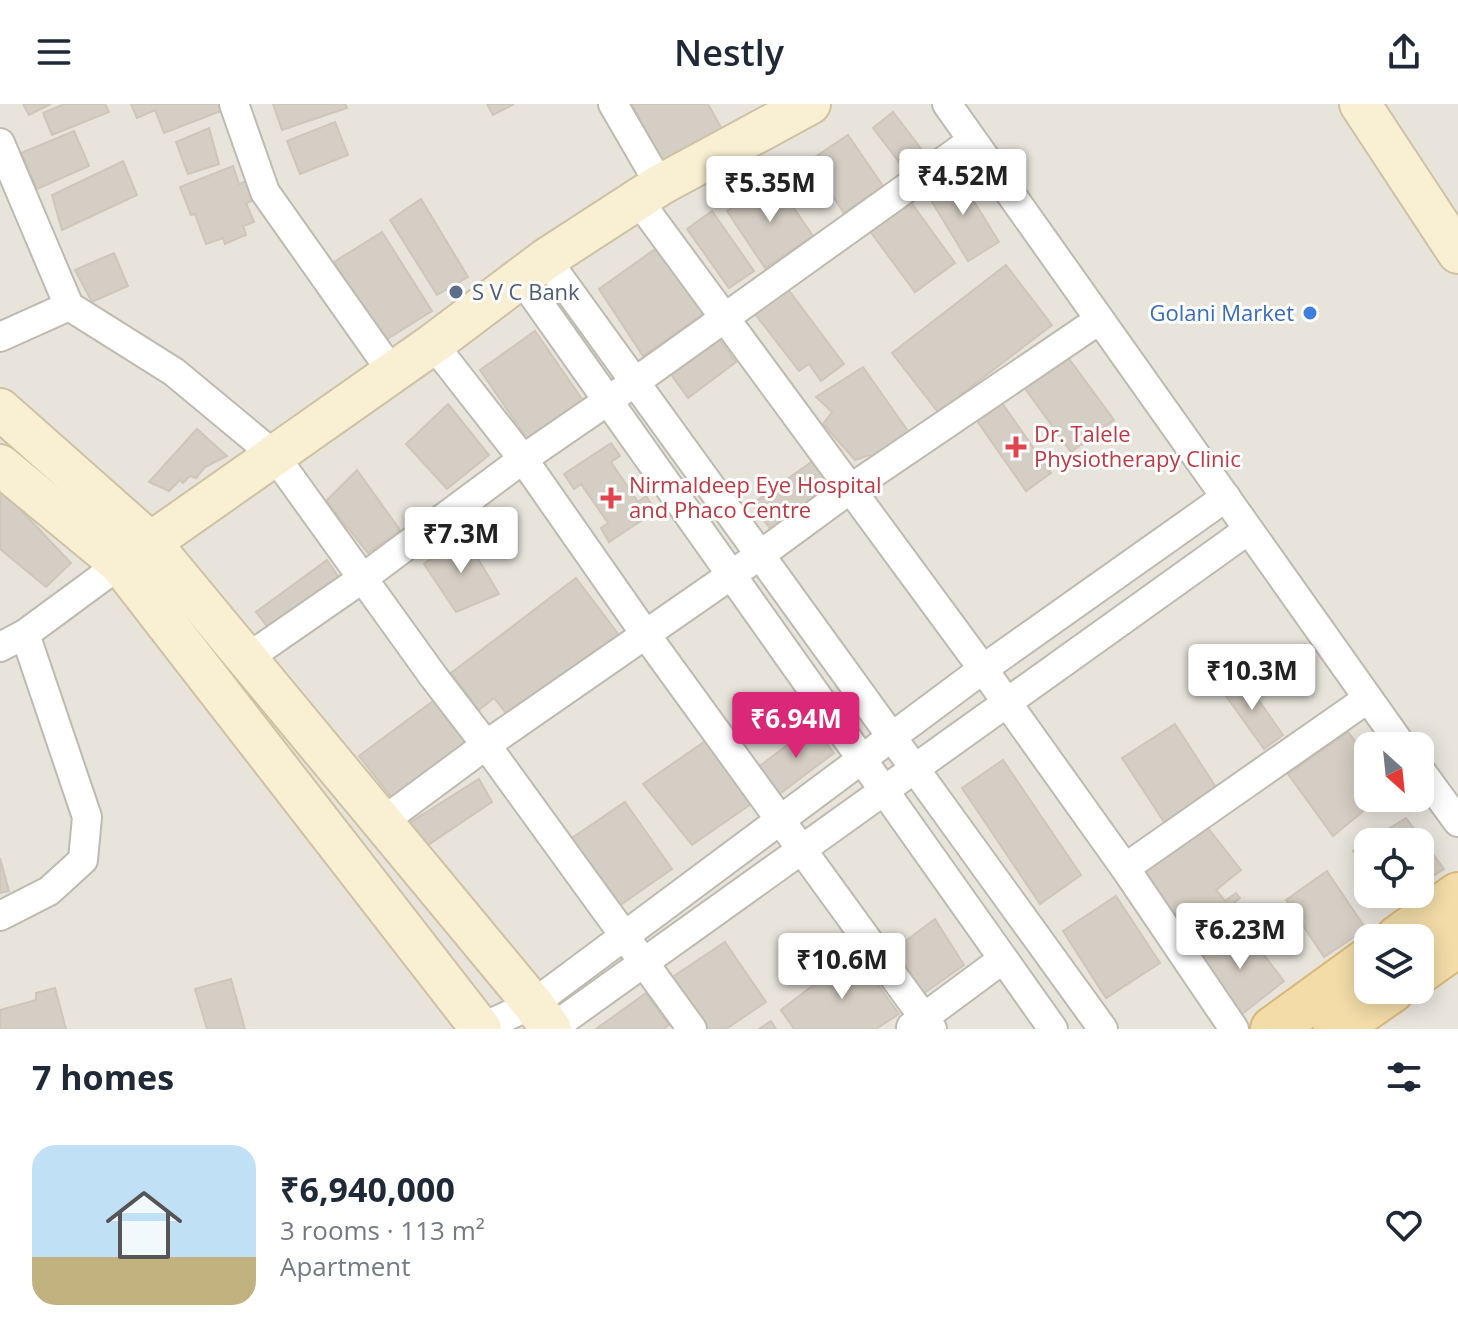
<!DOCTYPE html>
<meta charset="utf-8">
<style>
body{margin:0;font-family:"Open Sans",sans-serif;background:#f6f6f7;color:#1f2937;height:100vh;display:flex;flex-direction:column;font-size:30px;white-space:nowrap}
*{box-sizing:border-box;margin:0}
p{font-size:26px;color:#747a83}
.icon{flex:none;width:44px;height:44px;fill:none;stroke:currentColor;stroke-width:2;stroke-linecap:round;stroke-linejoin:round}
.map{position:relative;height:925px;overflow:hidden}
.panel{display:flex;flex-direction:column;background:#fff;flex:1}
.panel>*{flex:none}
.needle{width:52px;rotate:153deg}
.fabs{position:absolute;left:1354px;top:628px;display:grid;gap:16px}
.fabs a{display:grid;place-items:center;width:80px;height:80px;border-radius:16px;background:#fff;box-shadow:0 4px 20px #0003;font-size:40px}
.price{position:absolute;translate:-50% -68px;padding:0 18px;border-radius:8px;background:#fff;color:#222;font-size:26px;line-height:52px;filter:drop-shadow(0 2px 4px #0008)}
.price::after{content:'';position:absolute;left:50%;top:48px;width:24px;height:18px;margin-left:-12px;background:inherit;clip-path:polygon(0 0,100% 0,50% 100%)}
.price.active{background:#db2777;color:#fff}
ul{padding:0;list-style:none}
li{display:flex;align-items:center;gap:24px;height:200px;padding:0 32px}
li+li{border-top:2px solid #e0e1e3}
li span{display:grid;place-items:center;flex:none;width:224px;height:160px;border-radius:24px;color:#555}
li>.icon{margin-inline-start:auto}
span .icon{width:96px;height:96px;fill:#fffc;stroke-width:1}
li b{font-size:34px}
h2{display:flex;justify-content:space-between;align-items:center;height:96px;padding:0 32px;font-size:34px}
header{display:flex;justify-content:space-between;align-items:center;height:104px;padding:0 32px;background:#fff;font-size:36px;font-weight:600}
.map>svg:first-child{display:block}
.residential{fill:#e8e4dc;fill-rule:evenodd}
.building{fill:#d5cec4;stroke:#cfc5b8;stroke-width:2}
.lines{fill:none;stroke-linecap:round;stroke-linejoin:round}
.minor-casing{stroke:#bfbab0;stroke-width:32}
.secondary-casing{stroke:#cec2a2;stroke-width:44}
.primary-casing{stroke:#d7b879;stroke-width:48}
.minor{stroke:#fff;stroke-width:28}
.secondary{stroke:#f9efd3;stroke-width:40}
.primary{stroke:#f3dca8;stroke-width:44}
.service-dot{fill:#5c6f8a;stroke:#fff;stroke-width:3}
.shop-dot{fill:#3f7fe0;stroke:#fff;stroke-width:3}
.health-dot{fill:#e0444e;stroke:#fff;stroke-width:3}
.labels{text-anchor:middle;stroke-width:6;stroke-linejoin:round;paint-order:stroke}
.service-label{font-size:22px;fill:#4e5e75;stroke:#fff;text-anchor:start}
.shop-label{font-size:22px;fill:#366cbe;stroke:#fff;text-anchor:end}
.health-label{font-size:22px;fill:#be3a42;stroke:#fff;text-anchor:start}
</style>
<header><svg class="icon" aria-label="menu" viewBox="0 0 24 24"><path d="M4 6h16M4 12h16M4 18h16"/></svg>Nestly<svg class="icon" aria-label="share" viewBox="0 0 24 24"><path d="M12 15V3M7 8l5-5 5 5M5 13v7h14v-7"/></svg></header>
<div class="map">
<svg width="1458" height="925" viewBox="0 0 1458 925">
<rect width="100%" height="100%" fill="#f5f2ed"/>
<path class="residential" d="M0,0H1458V925H0ZM1368,642H1420V694H1368ZM1368,738H1420V790H1368ZM1368,834H1420V886H1368Z"/>
<g class="building">
<polygon points="23,0 51,0 29,11"/>
<polygon points="64,0 105,0 109,8 52,31 43,9"/>
<polygon points="131,0 218,0 221,7 164,29 155,6 137,14"/>
<polygon points="273,0 345,0 347,4 282,26"/>
<polygon points="487,0 514,0 493,11"/>
<polygon points="631,0 708,0 728,36 669,69"/>
<polygon points="893,8 926,51 906,67 873,24"/>
<polygon points="335,18 348,51 300,70 287,37"/>
<polygon points="209,24 219,60 188,70 176,38"/>
<polygon points="74,27 89,62 37,85 21,49"/>
<polygon points="848,31 883,82 844,109 809,57"/>
<polygon points="123,57 137,91 62,126 52,91"/>
<polygon points="233,62 239,80 249,76 257,95 246,99 254,118 243,122 246,131 225,140 223,134 206,140 195,110 191,111 180,83"/>
<polygon points="957,70 999,138 968,157 926,88"/>
<polygon points="774,75 813,132 765,164 727,107"/>
<polygon points="421,95 468,173 437,191 390,116"/>
<polygon points="910,97 955,159 915,188 869,126"/>
<polygon points="712,107 754,167 729,184 687,125"/>
<polygon points="382,128 432,207 384,237 334,158"/>
<polygon points="658,143 706,208 643,252 599,185"/>
<polygon points="114,149 128,182 92,198 75,166"/>
<polygon points="1006,161 1052,221 938,308 892,249"/>
<polygon points="785,181 844,260 821,277 809,260 799,267 752,206"/>
<polygon points="535,227 584,298 528,336 480,266"/>
<polygon points="716,230 736,258 688,294 668,266"/>
<polygon points="1067,252 1114,316 1071,348 1024,283"/>
<polygon points="863,263 910,330 875,354 869,351 855,356 823,320 832,308 816,293"/>
<polygon points="1002,299 1051,369 1026,387 977,317"/>
<polygon points="448,300 489,351 447,385 406,340"/>
<polygon points="197,325 227,352 205,363 196,374 190,372 183,379 180,376 169,387 149,378"/>
<polygon points="611,339 620,352 611,358 638,398 646,392 656,407 609,438 601,424 608,419 581,380 574,385 564,370"/>
<polygon points="813,357 832,384 772,427 752,400"/>
<polygon points="357,366 400,426 368,449 326,397"/>
<polygon points="0,384 71,459 46,483 0,445"/>
<polygon points="462,428 499,490 456,508 424,460"/>
<polygon points="327,456 340,475 270,526 256,508"/>
<polygon points="576,474 622,535 512,617 494,594 479,606 451,569"/>
<polygon points="1241,571 1283,631 1264,645 1221,585"/>
<polygon points="440,592 471,639 392,694 359,652"/>
<polygon points="1175,620 1217,685 1164,718 1122,654"/>
<polygon points="813,622 834,649 778,691 757,664"/>
<polygon points="1348,628 1368,653 1368,694 1379,694 1333,732 1288,670"/>
<polygon points="707,636 751,700 692,741 643,680"/>
<polygon points="1003,656 1081,771 1040,800 962,684"/>
<polygon points="479,675 492,698 425,743 409,719"/>
<polygon points="625,698 672,765 616,804 569,736"/>
<polygon points="1406,714 1444,765 1420,780 1420,738 1368,738 1368,767 1353,747"/>
<polygon points="1204,719 1241,766 1216,786 1225,797 1236,789 1240,794 1192,832 1142,768"/>
<polygon points="0,754 9,787 0,789"/>
<polygon points="1327,767 1366,825 1324,853 1286,796"/>
<polygon points="1385,790 1403,790 1390,797"/>
<polygon points="1116,792 1160,859 1106,894 1063,827"/>
<polygon points="935,815 964,861 923,890 891,848"/>
<polygon points="1240,820 1284,877 1237,914 1197,854"/>
<polygon points="725,838 766,898 726,925 706,925 671,874"/>
<polygon points="855,849 899,910 876,925 794,925 781,906"/>
<polygon points="231,875 245,925 207,925 195,885"/>
<polygon points="55,884 66,925 0,925 0,906 36,896 36,889"/>
<polygon points="646,889 669,921 663,925 596,925"/>
<polygon points="771,917 776,925 759,925"/>
</g>
<g class="lines">
<g class="minor-casing">
<g id="minor">
<polyline points="234,0 265,88 392,268"/>
<polyline points="613,0 660,81"/>
<polyline points="947,0 1402,642"/>
<polyline points="0,39 69,202 174,268 274,351 433,572 486,641 692,925"/>
<polyline points="638,96 983,565 1125,764"/>
<polyline points="546,155 1103,925"/>
<polyline points="521,174 1053,925"/>
<polyline points="0,233 69,202"/>
<polyline points="433,240 523,355 646,531 932,925"/>
<polyline points="0,543 25,530 120,460"/>
<polyline points="246,555 363,474 523,355 635,278 972,37"/>
<polyline points="1420,666 1458,718"/>
<polyline points="382,718 486,641 760,451 850,385 1099,216"/>
<polyline points="0,812 49,787 83,756 87,713 25,530"/>
<polyline points="911,923 1003,855"/>
<polyline points="479,925 533,900 983,565 1226,393"/>
<polyline points="551,925 1248,426"/>
<polyline points="1234,925 1125,764 1367,595"/>
</g>
</g>
<g class="secondary-casing">
<g id="secondary">
<polyline points="1360,0 1458,149"/>
<polyline points="0,305 150,438 533,900 551,925"/>
<polyline points="0,361 120,460 481,925"/>
<polyline points="120,460 433,240 546,155 660,81 810,0"/>
</g>
</g>
<g class="primary-casing">
<g id="primary">
<polyline points="1398,834 1458,791"/>
<polyline points="1420,867 1458,840"/>
<polyline points="1273,925 1368,856"/>
<polyline points="1336,925 1392,886"/>
</g>
</g>
<use href="#minor" class="minor"/>
<use href="#secondary" class="secondary"/>
<use href="#primary" class="primary"/>
</g>
<circle class="service-dot" cx="456" cy="188" r="8"/>
<circle class="shop-dot" cx="1310" cy="209" r="8"/>
<g class="health-dot">
<path d="M1012 331h8v8h8v8h-8v8h-8v-8h-8v-8h8z"/>
<path d="M607 382h8v8h8v8h-8v8h-8v-8h-8v-8h8z"/>
</g>
<g class="labels">
<g class="service-label">
<text x="472" y="196">S V C Bank</text>
</g>
<g class="shop-label">
<text x="1294" y="217">Golani Market</text>
</g>
<g class="health-label">
<text x="1034" y="338">Dr. Talele<tspan x="1034" dy="25">Physiotherapy Clinic</tspan></text>
<text x="629" y="389">Nirmaldeep Eye Hospital<tspan x="629" dy="25">and Phaco Centre</tspan></text>
</g>
</g>
</svg>
<div class="fabs">
<a><svg class="needle" viewBox="-14 -14 28 28"><path d="M0-13l5 13h-10z" fill="#e53935"/><path d="M0 13l5-13h-10z" fill="#747a83"/></svg></a>
<a><svg class="icon" aria-label="locate" viewBox="0 0 24 24"><circle cx="12" cy="12" r="6"/><path d="M12 2v4M12 18v4M2 12h4M18 12h4"/></svg></a>
<a><svg class="icon" aria-label="layers" viewBox="0 0 24 24"><path d="M12 4l9 5-9 5-9-5zM3 14l9 5 9-5"/></svg></a>
</div>
<b class="price" style="left:963px;top:113px">₹4.52M</b>
<b class="price" style="left:770px;top:120px">₹5.35M</b>
<b class="price" style="left:461px;top:471px">₹7.3M</b>
<b class="price" style="left:1252px;top:608px">₹10.3M</b>
<b class="price active" style="left:796px;top:656px">₹6.94M</b>
<b class="price" style="left:1240px;top:867px">₹6.23M</b>
<b class="price" style="left:842px;top:897px">₹10.6M</b>
</div>
<section class="panel">
<h2>7 homes<svg class="icon" aria-label="filters" viewBox="0 0 24 24"><path d="M4 7h16M4 17h16"/><circle cx="9" cy="7" r="2"/><circle cx="15" cy="17" r="2"/></svg></h2>
<ul>
<li><span style="background:linear-gradient(#bfe0f5 70%,#c2b280 0)"><svg class="icon" aria-label="home" viewBox="0 0 24 24"><path d="M3 11l9-7 9 7M6 9v11h12V9"/></svg></span><div><b>₹6,940,000</b><p>3 rooms · 113 m²</p><p>Apartment</p></div><svg class="icon" aria-label="heart" viewBox="0 0 24 24"><path d="M12 20l-8-8c-3-5 5-10 8-4 3-6 11-1 8 4z"/></svg></li>
</ul>
</section>
